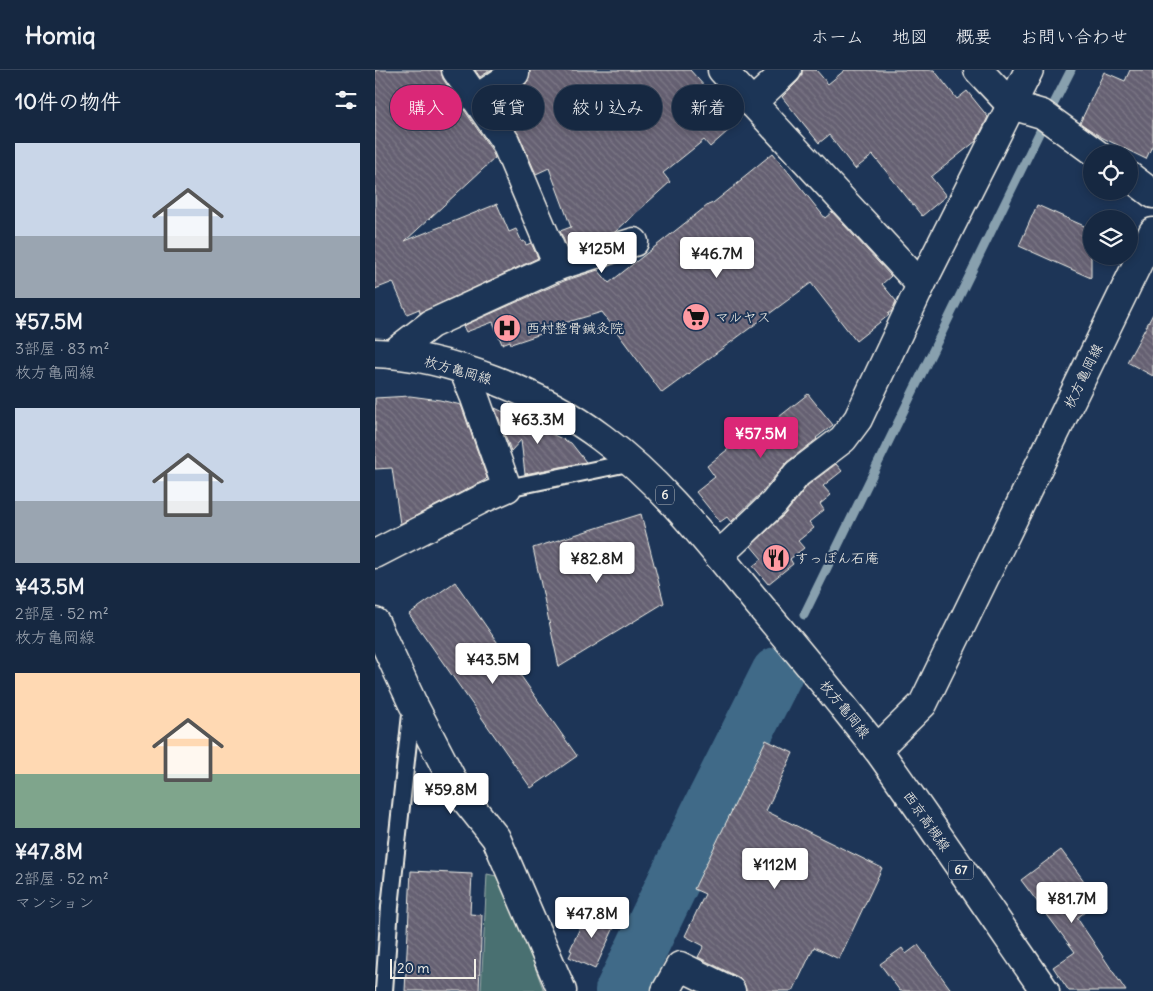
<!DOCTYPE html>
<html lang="ja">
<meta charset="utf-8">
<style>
body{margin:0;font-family:Delius,"Klee One",sans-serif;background:#1f3048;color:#f1f3f6;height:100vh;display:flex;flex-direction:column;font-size:19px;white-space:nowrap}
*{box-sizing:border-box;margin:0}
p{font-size:16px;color:#9ea6b1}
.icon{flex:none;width:28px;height:28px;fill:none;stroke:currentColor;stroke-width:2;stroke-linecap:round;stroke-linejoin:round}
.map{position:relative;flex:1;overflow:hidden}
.drawer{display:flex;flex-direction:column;background:#162841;width:375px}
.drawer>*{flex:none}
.top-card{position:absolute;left:15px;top:15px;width:475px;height:45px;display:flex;gap:10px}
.fabs{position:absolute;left:708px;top:75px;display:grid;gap:10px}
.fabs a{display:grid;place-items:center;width:55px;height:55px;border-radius:50%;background:#162841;box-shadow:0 2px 8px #0003,0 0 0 1px #35445a;font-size:25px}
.scale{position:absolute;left:15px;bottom:12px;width:86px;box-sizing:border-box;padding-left:5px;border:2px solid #f4f1e8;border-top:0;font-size:14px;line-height:18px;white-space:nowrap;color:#f4f1e8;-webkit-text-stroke:4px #1d3557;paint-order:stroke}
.price{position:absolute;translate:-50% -42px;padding:0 11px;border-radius:5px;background:#fff;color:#222;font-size:16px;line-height:32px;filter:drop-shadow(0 1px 2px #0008)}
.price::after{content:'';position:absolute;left:50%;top:30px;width:15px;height:11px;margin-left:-8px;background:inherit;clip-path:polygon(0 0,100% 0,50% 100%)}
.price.selected{background:#db2777;color:#fff}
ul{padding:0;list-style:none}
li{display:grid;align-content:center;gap:10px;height:265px;padding:0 15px}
li span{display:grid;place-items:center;height:155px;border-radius:0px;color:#555}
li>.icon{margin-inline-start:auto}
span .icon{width:90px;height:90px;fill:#fffc;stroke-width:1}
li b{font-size:21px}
h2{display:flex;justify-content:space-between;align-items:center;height:60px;padding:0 15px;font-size:21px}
.chip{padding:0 18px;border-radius:22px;background:#162841;box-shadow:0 2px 8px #0003,0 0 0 1px #35445a;font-size:18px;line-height:45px}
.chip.selected{background:#db2777;color:#fff}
header{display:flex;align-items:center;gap:30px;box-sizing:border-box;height:70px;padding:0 25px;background:#162841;border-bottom:1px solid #35445a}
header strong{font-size:24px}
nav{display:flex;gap:28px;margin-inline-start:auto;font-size:18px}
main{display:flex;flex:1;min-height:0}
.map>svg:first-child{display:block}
.green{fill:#4a6f71;stroke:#9fb0ac}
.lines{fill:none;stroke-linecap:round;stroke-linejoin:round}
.stream{stroke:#88a0ae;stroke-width:9}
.river{stroke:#406a88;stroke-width:52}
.building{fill:url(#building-back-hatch);stroke:#f4f1e8}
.service-casing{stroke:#f4f1e8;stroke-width:20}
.minor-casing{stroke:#f4f1e8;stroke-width:31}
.primary-casing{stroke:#f4f1e8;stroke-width:31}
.service{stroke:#1d3557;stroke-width:16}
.minor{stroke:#1d3557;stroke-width:28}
.primary{stroke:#1d3557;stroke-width:28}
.labels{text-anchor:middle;stroke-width:4;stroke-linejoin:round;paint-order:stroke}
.shield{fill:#1d3557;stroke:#b4b9bc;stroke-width:1}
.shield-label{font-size:12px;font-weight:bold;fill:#f4f1e8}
.poi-label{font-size:14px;fill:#f4f1e8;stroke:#1d3557;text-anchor:start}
.street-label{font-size:14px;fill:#f4f1e8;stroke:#1d3557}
</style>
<header>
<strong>Homiq</strong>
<nav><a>ホーム</a><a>地図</a><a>概要</a><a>お問い合わせ</a></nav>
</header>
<main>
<section class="drawer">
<h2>10件の物件<svg class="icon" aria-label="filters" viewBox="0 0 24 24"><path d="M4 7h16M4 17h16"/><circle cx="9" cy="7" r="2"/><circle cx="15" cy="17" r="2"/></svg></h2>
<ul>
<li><span style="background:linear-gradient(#c9d6e8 60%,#9aa5b1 0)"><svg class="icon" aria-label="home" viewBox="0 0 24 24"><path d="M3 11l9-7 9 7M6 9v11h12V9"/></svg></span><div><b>¥57.5M</b><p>3部屋 · 83 m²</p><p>枚方亀岡線</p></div></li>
<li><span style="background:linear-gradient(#c9d6e8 60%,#9aa5b1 0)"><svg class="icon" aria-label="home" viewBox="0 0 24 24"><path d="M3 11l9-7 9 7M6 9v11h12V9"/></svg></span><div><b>¥43.5M</b><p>2部屋 · 52 m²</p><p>枚方亀岡線</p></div></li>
<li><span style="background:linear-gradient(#ffd9b3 65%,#7fa58c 0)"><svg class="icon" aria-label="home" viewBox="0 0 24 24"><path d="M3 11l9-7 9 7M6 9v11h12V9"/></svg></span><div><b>¥47.8M</b><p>2部屋 · 52 m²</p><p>マンション</p></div></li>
</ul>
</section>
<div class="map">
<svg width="778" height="921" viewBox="0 0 778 921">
<defs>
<pattern id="building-back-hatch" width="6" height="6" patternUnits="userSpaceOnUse" patternTransform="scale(1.25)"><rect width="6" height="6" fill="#656172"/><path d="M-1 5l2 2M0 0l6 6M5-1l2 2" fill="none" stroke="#7c7886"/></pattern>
</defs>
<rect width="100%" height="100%" fill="#1d3557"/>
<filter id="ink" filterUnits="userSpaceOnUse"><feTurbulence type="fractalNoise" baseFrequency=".02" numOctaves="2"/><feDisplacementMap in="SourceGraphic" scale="10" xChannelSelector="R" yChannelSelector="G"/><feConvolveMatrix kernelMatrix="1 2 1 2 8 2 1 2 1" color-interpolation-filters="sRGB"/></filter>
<g filter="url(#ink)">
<polygon class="green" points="112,804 126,807 169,921 106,921"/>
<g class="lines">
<polyline class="stream" points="429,545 668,55 696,0"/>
<polyline class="river" points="246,921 330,746 402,603"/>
</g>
<g class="building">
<polygon points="0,0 66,0 68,9 116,79 120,88 30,171 122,134 134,162 141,159 147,172 149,171 151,175 156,173 163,188 45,243 44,239 32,244 18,212 0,219"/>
<polygon points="100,0 116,0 105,7"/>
<polygon points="155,0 315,0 362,53 335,77 329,70 288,103 295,112 240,162 192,177 185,161 196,157 174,98 161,104 144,65 123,33 149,16 154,9"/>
<polygon points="427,0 441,0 453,14 470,0 559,0 582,29 592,21 613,47 601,71 556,107 571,126 547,146 498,85 480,99 454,65 444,73 407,27 423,11 427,5"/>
<polygon points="755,0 778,0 778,74 771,89 726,67 705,53 729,2 750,11"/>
<polygon points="398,83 450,148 457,142 516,206 507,214 521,231 517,241 513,244 514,245 481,271 436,213 287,323 227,242 186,254 187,257 136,274 135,271 127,274 118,252 91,262 88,256 189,211 223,200 234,213 333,135 338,133 367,110 366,109"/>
<polygon points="662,135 716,159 716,208 644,176"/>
<polygon points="778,244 778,306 752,292"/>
<polygon points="433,324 458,355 441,368 442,369 412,392 387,422 356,452 352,447 345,452 321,422 340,407 332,396 367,368 371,373"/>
<polygon points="35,326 65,330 86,335 112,408 110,410 25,454 17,398 0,399 0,328"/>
<polygon points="120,338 196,373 211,392 150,404 146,370 136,381"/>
<polygon points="461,394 467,401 448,416 456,425 445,434 449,440 434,452 439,458 423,471 429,478 415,489 418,494 393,514 378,496 387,489 376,476 410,444 433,415"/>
<polygon points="266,444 289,533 184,597 158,478"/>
<polygon points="80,512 202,686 156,718 34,544"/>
<polygon points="391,670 418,683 391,741 507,798 464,889 439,877 418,921 371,921 369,913 363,907 323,887 329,876 310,866 330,824 319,819"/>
<polygon points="686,780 724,831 702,848 751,921 694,921 678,897 700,882 646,810"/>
<polygon points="36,801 97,804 95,844 107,845 104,921 30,921"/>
<polygon points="213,840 241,853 220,899 194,887 197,881 195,880"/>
<polygon points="543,875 577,921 525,921 505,894 527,878 531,884"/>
</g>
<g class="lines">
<g class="service-casing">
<g id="service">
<polyline points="132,418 258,392"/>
<polyline points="9,921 15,837 37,635"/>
</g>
</g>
<g class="minor-casing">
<g id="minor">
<polyline points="347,0 546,215"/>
<polyline points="603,0 636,35 667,44 722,84"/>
<polyline points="101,29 140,3"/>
<polyline points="377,33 412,0"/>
<polyline points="754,106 778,124"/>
<polyline points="183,196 259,172"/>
<polyline points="17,284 56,254 183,196 130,71 81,0"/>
<polyline points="0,484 107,429 132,418 100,328 88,299"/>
<polyline points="343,485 357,473 399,433 422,404 468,369 483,349 546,215 654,0"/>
<polyline points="0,552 37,632 82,719 121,768 187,921"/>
<polyline points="291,921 305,896 356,921"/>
</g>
</g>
<g class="primary-casing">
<g id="primary">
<path d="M0,283C72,285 169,324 227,368C288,413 333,473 381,531C411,567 441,603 470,639C481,653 492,666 503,680C560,760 615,841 670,921"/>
<polyline points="502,679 548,634 778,162"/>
</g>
</g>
<use href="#service" class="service"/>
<use href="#minor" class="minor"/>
<use href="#primary" class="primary"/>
</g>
</g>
<defs>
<g id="supermarket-disc" transform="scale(1.4375)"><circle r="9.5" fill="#ff9aa2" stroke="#1d3557"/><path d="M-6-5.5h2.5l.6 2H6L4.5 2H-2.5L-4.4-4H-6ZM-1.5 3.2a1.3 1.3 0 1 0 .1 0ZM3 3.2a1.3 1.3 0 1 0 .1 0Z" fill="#111"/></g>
<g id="hospital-disc" transform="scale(1.4375)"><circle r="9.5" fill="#ff9aa2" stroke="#1d3557"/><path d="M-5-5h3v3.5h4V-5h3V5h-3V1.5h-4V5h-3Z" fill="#111"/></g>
<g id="restaurant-disc" transform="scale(1.4375)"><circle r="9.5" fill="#ff9aa2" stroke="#1d3557"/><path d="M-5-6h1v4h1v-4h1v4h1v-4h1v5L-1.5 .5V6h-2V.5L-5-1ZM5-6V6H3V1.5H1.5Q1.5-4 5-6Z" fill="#111"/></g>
</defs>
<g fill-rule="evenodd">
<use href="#supermarket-disc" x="321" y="247"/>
<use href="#hospital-disc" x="132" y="258"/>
<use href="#restaurant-disc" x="401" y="488"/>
</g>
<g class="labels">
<g class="shield">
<rect x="281" y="415.5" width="18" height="19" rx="4"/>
<rect x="573.5" y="790.5" width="25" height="19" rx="4"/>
</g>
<g class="shield-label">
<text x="290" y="429">6</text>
<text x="586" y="804">67</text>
</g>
<g class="poi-label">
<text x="340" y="252">マルヤス</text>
<text x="151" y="263">西村整骨鍼灸院</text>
<text x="420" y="493">すっぽん石庵</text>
</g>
<g class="street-label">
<text transform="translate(83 300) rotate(16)" y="5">枚方亀岡線</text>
<text transform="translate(708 306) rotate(-64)" y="5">枚方亀岡線</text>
<text transform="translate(470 639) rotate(51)" y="5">枚方亀岡線</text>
<text transform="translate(552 751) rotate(55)" y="5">西京高槻線</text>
</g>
</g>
</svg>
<div class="fabs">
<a><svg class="icon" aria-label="locate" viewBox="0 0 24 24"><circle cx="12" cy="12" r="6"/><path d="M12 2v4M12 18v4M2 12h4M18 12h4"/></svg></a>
<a><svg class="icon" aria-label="layers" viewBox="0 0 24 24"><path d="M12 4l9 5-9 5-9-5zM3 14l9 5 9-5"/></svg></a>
</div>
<div class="scale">20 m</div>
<b class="price" style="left:227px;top:204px">¥125M</b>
<b class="price" style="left:342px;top:209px">¥46.7M</b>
<b class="price" style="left:163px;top:375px">¥63.3M</b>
<b class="price selected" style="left:386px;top:389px">¥57.5M</b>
<b class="price" style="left:222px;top:514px">¥82.8M</b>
<b class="price" style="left:118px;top:615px">¥43.5M</b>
<b class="price" style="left:76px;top:745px">¥59.8M</b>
<b class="price" style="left:400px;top:820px">¥112M</b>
<b class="price" style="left:697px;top:854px">¥81.7M</b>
<b class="price" style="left:217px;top:869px">¥47.8M</b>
<div class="top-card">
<a class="chip selected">購入</a>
<a class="chip">賃貸</a>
<a class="chip">絞り込み</a>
<a class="chip">新着</a>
</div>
</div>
</main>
